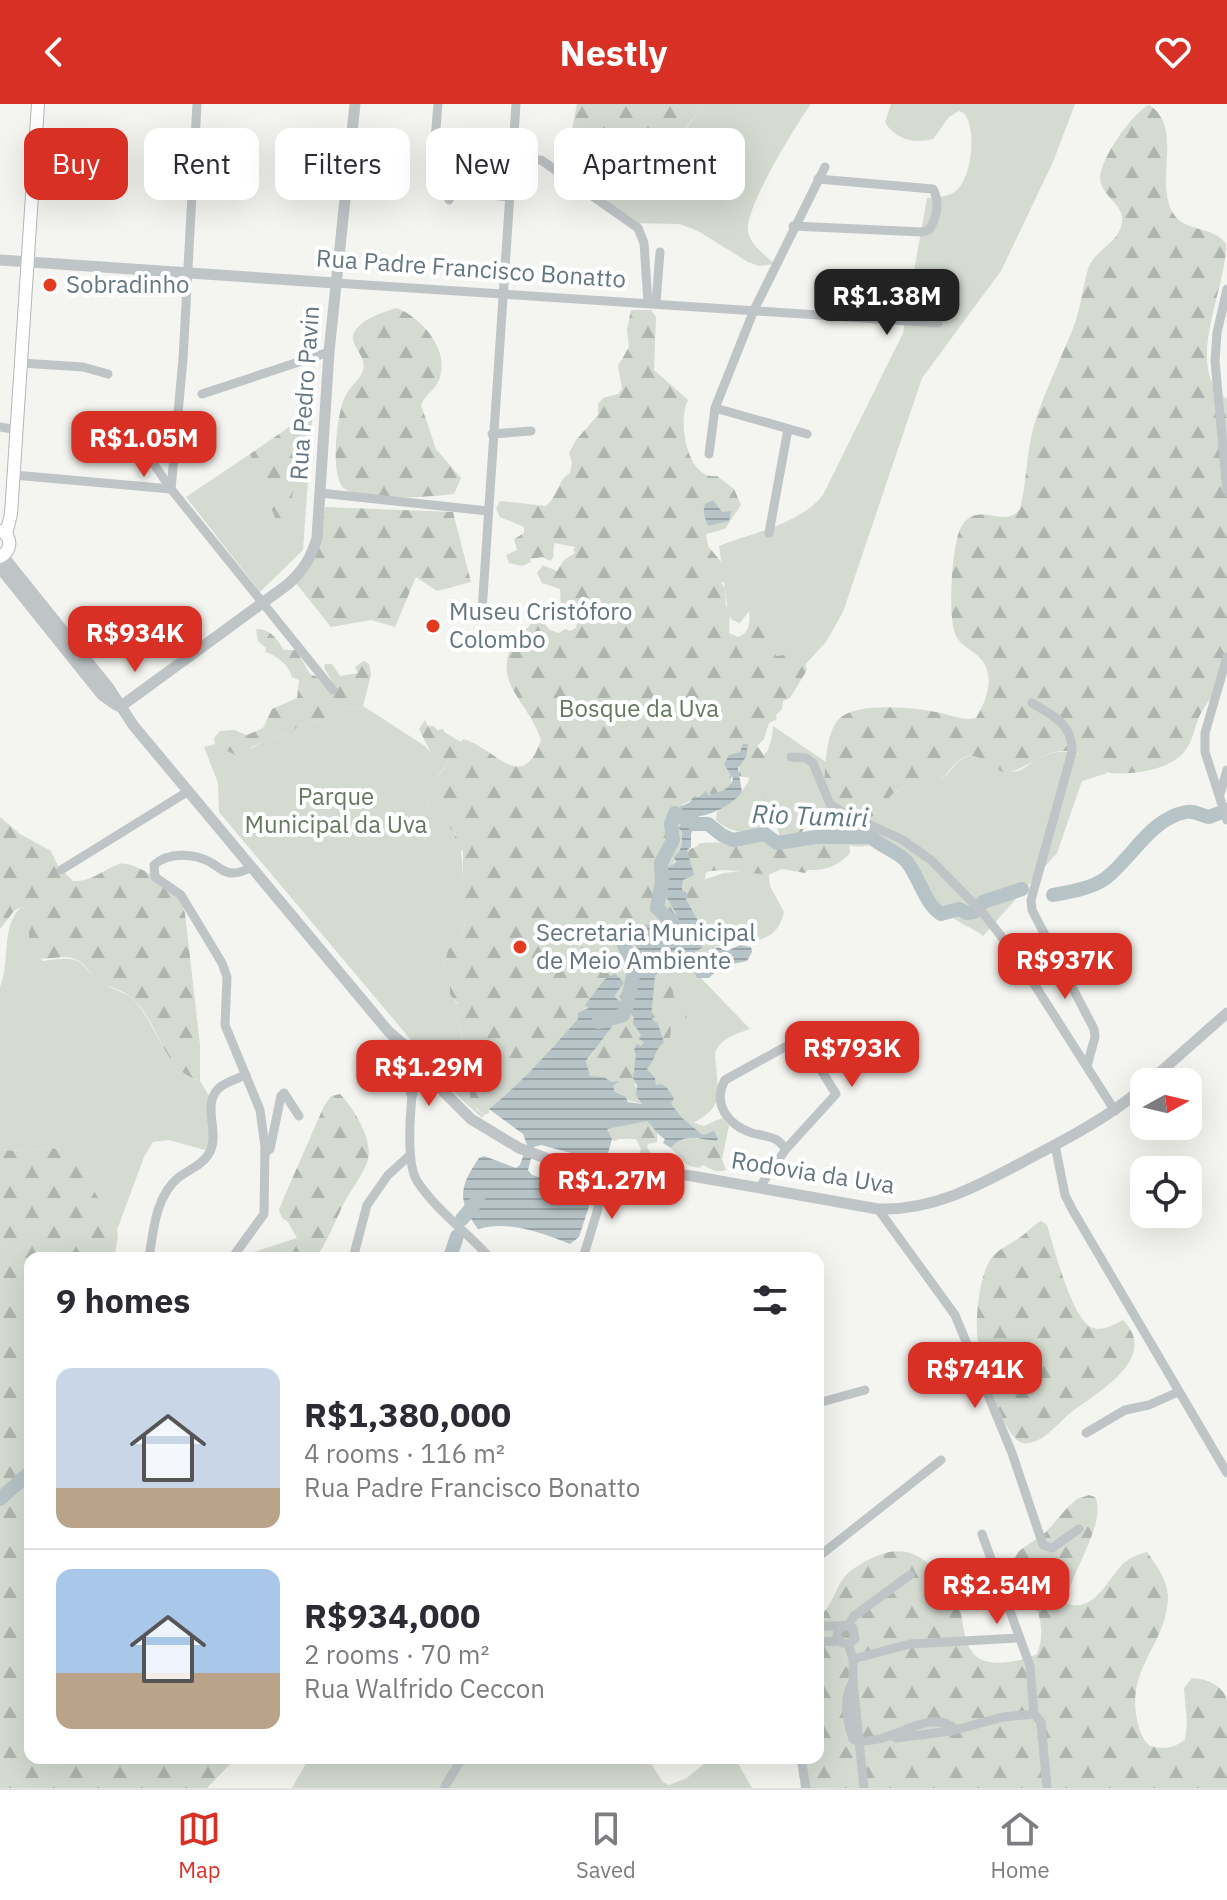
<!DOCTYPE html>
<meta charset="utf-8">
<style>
body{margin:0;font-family:"IBM Plex Sans",sans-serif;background:#f7f7f7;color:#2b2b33;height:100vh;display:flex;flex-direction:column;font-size:30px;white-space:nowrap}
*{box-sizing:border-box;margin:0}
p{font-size:26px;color:#7c7c81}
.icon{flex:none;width:44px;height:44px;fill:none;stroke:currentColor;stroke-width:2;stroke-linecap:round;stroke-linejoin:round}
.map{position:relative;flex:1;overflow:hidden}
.side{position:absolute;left:24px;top:1148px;width:800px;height:512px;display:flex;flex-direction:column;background:#fff;border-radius:16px;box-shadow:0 8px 32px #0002}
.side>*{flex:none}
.guide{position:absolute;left:24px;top:24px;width:800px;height:72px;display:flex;gap:16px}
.needle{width:52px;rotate:82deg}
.fabs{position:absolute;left:1130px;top:964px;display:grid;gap:16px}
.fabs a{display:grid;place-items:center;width:72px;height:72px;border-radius:16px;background:#fff;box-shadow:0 8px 32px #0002;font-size:40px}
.price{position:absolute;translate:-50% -68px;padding:0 18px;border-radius:16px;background:#d93025;color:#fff;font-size:26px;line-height:52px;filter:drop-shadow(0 2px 4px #0008)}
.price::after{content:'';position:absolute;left:50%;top:48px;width:24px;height:18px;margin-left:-12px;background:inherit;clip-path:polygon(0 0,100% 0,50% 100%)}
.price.active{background:#222;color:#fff}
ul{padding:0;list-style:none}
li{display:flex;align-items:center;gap:24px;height:200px;padding:0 32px}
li+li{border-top:2px solid #e1e1e2}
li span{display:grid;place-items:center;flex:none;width:224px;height:160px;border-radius:16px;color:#555}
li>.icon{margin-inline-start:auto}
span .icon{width:96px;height:96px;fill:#fffc;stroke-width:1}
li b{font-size:34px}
h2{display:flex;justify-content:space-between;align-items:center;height:96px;padding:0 32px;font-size:34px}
.pill{padding:0 28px;border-radius:16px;background:#fff;box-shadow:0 8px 32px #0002;font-size:28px;line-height:72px}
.pill.active{background:#d93025;color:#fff}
header{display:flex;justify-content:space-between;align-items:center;height:104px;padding:0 32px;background:#d93025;color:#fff;font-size:36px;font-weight:700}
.tab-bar{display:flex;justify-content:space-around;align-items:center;height:112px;border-top:2px solid #e1e1e2;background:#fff;font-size:22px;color:#7c7c81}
.tab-bar a{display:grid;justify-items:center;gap:4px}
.tab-bar .active{color:#d93025}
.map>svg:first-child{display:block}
.green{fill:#d5dbd1}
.forest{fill:url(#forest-firs)}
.water{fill:url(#water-rules)}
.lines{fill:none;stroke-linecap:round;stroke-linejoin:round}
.river{stroke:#b6c4c7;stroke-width:14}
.secondary-casing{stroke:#b1b7bb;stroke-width:14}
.minor{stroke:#bfc4c6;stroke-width:9}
.tertiary{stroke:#bfc4c6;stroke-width:11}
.secondary{stroke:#fff;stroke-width:12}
.poi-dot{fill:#e33b20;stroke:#fff;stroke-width:3}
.labels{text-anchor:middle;stroke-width:8;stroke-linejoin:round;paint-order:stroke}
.street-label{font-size:24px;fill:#637681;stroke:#fff}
.poi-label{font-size:24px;fill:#637681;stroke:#fff;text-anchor:start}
.park-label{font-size:24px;fill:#687861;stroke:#fff}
.water-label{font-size:26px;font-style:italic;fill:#5e797f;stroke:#fff}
</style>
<header><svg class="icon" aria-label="back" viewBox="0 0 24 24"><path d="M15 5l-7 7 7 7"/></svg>Nestly<svg class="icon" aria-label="heart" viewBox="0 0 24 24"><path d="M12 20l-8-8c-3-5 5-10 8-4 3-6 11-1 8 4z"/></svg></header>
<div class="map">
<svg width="1227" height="1684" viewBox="0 0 1227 1684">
<defs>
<pattern id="forest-firs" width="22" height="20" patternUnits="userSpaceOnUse" patternTransform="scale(2)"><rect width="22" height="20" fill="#d5dbd1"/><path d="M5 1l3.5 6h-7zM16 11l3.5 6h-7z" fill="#b0b6af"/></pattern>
<pattern id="water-rules" width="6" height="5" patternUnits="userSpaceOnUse" patternTransform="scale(2)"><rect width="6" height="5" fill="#b6c4c7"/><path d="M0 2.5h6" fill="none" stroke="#98a4a7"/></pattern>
</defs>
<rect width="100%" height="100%" fill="#f4f4f0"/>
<g class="green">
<path d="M705,0H811C796,21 744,105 748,127C750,141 765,151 775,160L759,162L748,158L698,127L680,120L630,119L582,84L592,77L604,74L623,88L658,78L667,48Z"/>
<path d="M891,0H1075L1053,58L1001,167L922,274L843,508L826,538L790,577L773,561L753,502L740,519L732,516L728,507L719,442C752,429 800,420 823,391L903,229L927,94C937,93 950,93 957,86C972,72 977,24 964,9L959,7L949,13L933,35C915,40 895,36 885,18Z"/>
<polygon points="313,305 303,446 260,488 186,393 250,350 285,438 305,312"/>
<path d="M363,602L425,642L431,649L447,656C444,667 438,673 427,678L430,687L427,696L437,709L439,716C462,724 462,752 463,774L457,780L466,812L464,824L460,835L448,846L443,866L450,874V891L458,901L453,902L462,929L461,943L453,963L454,977L470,985L476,1005L484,1011L482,1014L459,993L219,708L218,679L204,643L215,640L232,647L252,644L264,636L292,629C300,615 314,620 327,614C332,612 338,606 344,605C350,603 357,604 363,602Z"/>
<path d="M773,622L826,658L825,673L875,711C881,703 887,693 896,688C910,679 929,685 943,674C953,666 958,652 972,652C987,652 995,672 1018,667C1025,665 1032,657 1039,654C1065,640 1087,651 1107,669L1082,677L1057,749L983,832C972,823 957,819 947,809C925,787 919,755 884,742C873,739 863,744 853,742C832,737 813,714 791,716C762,720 743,740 716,716L717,708L741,688L747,680L755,662L768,646L772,633Z"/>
<path d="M768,764L770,782L784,808C776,848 733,835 706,845L699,872L750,925C740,929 724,933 718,943C714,948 715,955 716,961C719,998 722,1003 688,1022L561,919L703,776L724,769Z"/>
<path d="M21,803L29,807V843L43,857C91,849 75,863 108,882C117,888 127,888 135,897C157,921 165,967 200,977L213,998L212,1048L169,1036L153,1038L144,1053L117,1126L90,1082L87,1068L78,1054L68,1047L46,1043L26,1047L0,1046V883C11,856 0,824 21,803Z"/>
<polygon points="309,1654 647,1654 663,1678 669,1681 687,1674 711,1654 735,1654 752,1684 292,1684"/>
</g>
<g class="forest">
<path d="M577,0H705C694,15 679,29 669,45C652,76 657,119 609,76L592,77L582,84L571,73L565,61Z"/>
<path d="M1149,1C1184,22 1154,78 1173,109C1185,129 1213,121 1226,140C1227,184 1182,266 1227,295V552C1223,563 1220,576 1215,587C1210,596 1203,604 1199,613C1194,624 1193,637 1185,647C1171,666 1133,671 1111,669C1095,667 1086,646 1062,647C1040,648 1026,666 1005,669C993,665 980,649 967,652C956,655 949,669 940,676C928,684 912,681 899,686C887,691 883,706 873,712C856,722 835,704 827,691C824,685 824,675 825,667C826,652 828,626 839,615C858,597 917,604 941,609C954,612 963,617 976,614C987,596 997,569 978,552C970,545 961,541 956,532C947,516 952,439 961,423C977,395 1005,426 1020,405C1027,378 1026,349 1034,321C1045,286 1062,253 1075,219C1081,201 1083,183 1088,165C1094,147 1115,141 1121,123C1128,101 1102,94 1100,75C1099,56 1133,8 1149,1Z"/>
<path d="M397,204C422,214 451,247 439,276C435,286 425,291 421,301L436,345L461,374L454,390C431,393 363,398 345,385C329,375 337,305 346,291C350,282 361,275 363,266C368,251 346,240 355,227C363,214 384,208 397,204Z"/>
<path d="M631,206H651L656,213L654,266L688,296C677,317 687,376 717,372L734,385L741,401L725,425L706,430L708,442L723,460L725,477L721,479L725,484L726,502L730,504L729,529L738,533C753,528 749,514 749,501L754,497C779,513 768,528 776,552L784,551L786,554L785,563L788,565L795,559L796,551L802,550L807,566L790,594L783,597L782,605L776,611L777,615L769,619L764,635L757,642L766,654L758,675L739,672L740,648L729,666C737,685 721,695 705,689L683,700L681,706H685L687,715L678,725L682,728L681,748L665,771L661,780L666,785L663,789L677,809L672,830L664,834L661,827L630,835L635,839L633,849L639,868L629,908L634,913L633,918L642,931L640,935L644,938L635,946L637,950C630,965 635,989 643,1000L624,995V991L615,988L613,982L620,977L611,978L590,972L586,958L611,924L615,910L621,908L620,900L614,892L578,909L579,915C550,947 522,978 489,1005V1009L484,1011L470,997V985L454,977C453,961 462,949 462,933C462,922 455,913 453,902L458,900L450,891V875L443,866L448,846L460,835L464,824L466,812L458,800L460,792L457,780L463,773V747L453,744L451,735L455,734L456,730L444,718L440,719C436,710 427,699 426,690L430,687L427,678C438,673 444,668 447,656L431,649L419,625L425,616L428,622H434L437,626L443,625L444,628L461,638L463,635C495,643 522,692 541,636C526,591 485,577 521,526L528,524L532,517L541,516L550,526L559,529L565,525L570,527L576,524L579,508L574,506L571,509L561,504L560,485L542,479L537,469L543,461L557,467L564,456L575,449L573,446L575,443L554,439L553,454L550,457L543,453L530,455L531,458L522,462L509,459L506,451L517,446L514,435L524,429V423L500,413L496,404L500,397L546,402C557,393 558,376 570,369L572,358L569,349L576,336L598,311V300L603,294L618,290L622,285L618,262L629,243L627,226Z"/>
<polygon points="305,312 285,439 250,350"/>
<path d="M325,403L453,408L471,478L437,487L416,473L395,523L371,516L331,523L295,478C320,460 321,432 325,403Z"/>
<path d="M256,525C270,524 278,536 284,546H296L310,570L330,578L332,577L324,564L325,560H332L340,572L358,569L355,563L364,557L369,560L371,571L363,602C357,604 350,603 344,605C339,606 332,612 327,614C314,620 301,615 292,629L264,636L237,652L215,640L214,634L220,627L234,626L247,631L263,624L272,605L297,594L299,576L292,573C289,561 276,551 265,548L266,544L258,537Z"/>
<path d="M764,693L771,695L776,702L782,698L796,703V708L805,722L800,732L804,736L842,734L849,737L850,749C838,762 826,767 808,766L805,769L782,765L768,771L727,766L710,767L706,769L702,790L707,795L704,809L711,820L714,844L702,851L700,862L683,870L678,866C669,875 672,888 676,898L673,904L686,907L687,912L684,921L671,922L669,947L660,957L659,973L675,984L691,1018L704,1022L722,1014L729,1022L722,1055L726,1066C715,1070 711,1064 703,1061L699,1064C683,1062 681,1054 671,1044C680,1034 685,1031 698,1035L708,1030L703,1031L683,1015L671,1000L667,984L656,981L655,974L647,968L656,946L664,938L658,920L651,914L655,872L661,855L678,857L701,830L700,821L686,795L687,789L682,786L683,776L687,773V746L696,743L700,739L726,738L731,736C741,739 752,731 761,735L763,731L776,735L779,730L777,722L765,718L760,708Z"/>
<path d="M0,713L20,730L51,747L58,762L73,777C92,778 102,766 119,760C133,756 169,781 178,792C182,798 183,803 185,809L200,941V977C160,965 160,917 131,893C121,885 108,884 98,876C90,870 85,859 75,855C62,849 49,859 33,852L29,843V807L21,803L14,807L0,825Z"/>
<path d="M340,990C354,1005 375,1037 367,1059C361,1074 349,1088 342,1103C334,1121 327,1137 316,1154H247L254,1148L297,1134L288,1118L282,1114L279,1106L282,1098L324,1002L331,992Z"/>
<path d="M647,1017C657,1024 658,1027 657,1038L648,1040L647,1044L652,1050L658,1052L657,1057L648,1050L640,1049L641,1045L636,1035H619L614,1037L608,1031L607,1025L631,1018Z"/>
<polygon points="46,1043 68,1047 78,1054 87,1068 91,1082 117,1126 118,1133 114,1154 30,1154 30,1654 236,1654 207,1684 0,1684 0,1046 26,1047"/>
<path d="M1041,1117L1047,1121C1054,1143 1072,1217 1093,1224C1102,1228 1115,1220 1123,1216C1160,1254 1099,1287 1073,1307C1059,1317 1042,1342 1023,1339C1003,1336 979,1250 977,1230C976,1212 979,1175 989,1158C996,1145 1010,1141 1022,1132C1029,1127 1033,1121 1041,1117Z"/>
<path d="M1089,1391L1095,1393C1108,1418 1068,1473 1066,1499C1094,1511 1108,1474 1124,1459C1131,1453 1139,1450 1147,1448C1156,1461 1167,1475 1168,1492C1168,1539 1126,1563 1137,1615C1139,1626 1142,1635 1150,1642C1165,1646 1173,1644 1185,1636L1187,1620L1184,1584L1192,1574C1206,1575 1222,1580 1227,1596C1227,1611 1227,1665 1227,1684H801L797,1654H818V1514C836,1500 835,1477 853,1465C886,1443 912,1438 939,1471C947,1480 955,1491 959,1502C964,1518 963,1542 977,1553C992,1564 1022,1557 1037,1550C1052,1513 1024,1486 1015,1453L1019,1447L1046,1428L1068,1403L1077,1395Z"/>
</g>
<g class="water">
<path d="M713,396L722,408L731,407L729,417L708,422C705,413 702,409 705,400Z"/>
<path d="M743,640H748L746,653L738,664L742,688C734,699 713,711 699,712L691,730V743L687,746L694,771L683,776L682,786L687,789L686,795L700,821L702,844L678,857L661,855L662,865L655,872L651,914L658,920L664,938C654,946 655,957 647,965L655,974L656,981L662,980L667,984L674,994L671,1000L683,1015L703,1031L714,1027L718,1035L716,1037C697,1035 684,1028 671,1044L663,1039L665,1035C657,1031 654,1023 647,1017L607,1025L612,1035L608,1049L601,1057L541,1041L534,1043L528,1066L532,1071L586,1087L592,1093L579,1133L570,1140C542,1129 508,1116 478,1125C456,1096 460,1082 479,1054L484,1052L516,1064L520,1061L527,1041L523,1030L489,1005C522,978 550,947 578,915V909L589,904L585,901L604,876L615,869L624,879L614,892L624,902L623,907L615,910L611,924L586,957L590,972L604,973L611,978L620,977L613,982L615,988L625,992L628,998L642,1000L636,991L637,981L633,974L636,951L634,946L637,940L641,942L644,938L639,935L641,931L633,919L634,913L627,907L639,868L628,850L633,849L636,843L630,834C635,825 638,822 651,820L661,827L662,833L672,830L676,809L663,788L665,781L660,777L664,771L662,768L676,758L674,753C684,744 681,739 682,728L678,724L688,712L680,703L690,698L694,692L698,693L704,689L705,686L709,691C721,688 729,686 733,675L724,660L729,651L740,648Z"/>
<polygon points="740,841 751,843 752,848 747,857 722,862 709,874 697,874 693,865 702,861 702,851 718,843 727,847"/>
</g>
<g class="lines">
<g class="river">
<path d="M1053,791C1070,788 1093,784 1106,774C1133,753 1150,715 1186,708C1195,706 1201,712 1209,713L1227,706"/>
<path d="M674,835L677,823L657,804L662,778L661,759L673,736L671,720L675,709L694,720H708L722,731L733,736L765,730L777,739L816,733H871C881,743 898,747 907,758C919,773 925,800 941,810L959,805L967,809L974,808L983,798L1022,785"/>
<polyline points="598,918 623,911 626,905 635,862 624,842 627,829 635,828 647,833"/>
<polyline points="462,1115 478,1096"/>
<polyline points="450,1154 457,1132"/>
<polyline points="0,1395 30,1368"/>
</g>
<g class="secondary-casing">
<g id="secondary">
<polyline points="6,430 11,410 38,0"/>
<path d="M0,453C11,447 13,435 2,427"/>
</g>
</g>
<g class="minor">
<polyline points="511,56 541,56 638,124 644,139 648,199"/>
<polyline points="432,72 438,0"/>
<polyline points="449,96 453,87 509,93"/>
<path d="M793,122L922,128L929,126C937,113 940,98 933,85L818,75"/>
<polyline points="335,179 938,219"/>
<polyline points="1227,185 1217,229 1215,257 1227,387"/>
<polyline points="656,199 660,148"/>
<polyline points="21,259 83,263 108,270"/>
<polyline points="202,290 329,248"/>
<polyline points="715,304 807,330"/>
<polyline points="0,323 17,326"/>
<polyline points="492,330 531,327"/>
<polyline points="144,346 171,385 333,586"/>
<polyline points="709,350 715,304 754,206 825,63"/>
<polyline points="14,371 171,385"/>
<polyline points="171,385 183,255 197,0"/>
<polyline points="320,389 488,407"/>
<polyline points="769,429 788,325"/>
<polyline points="482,507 516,0"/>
<polyline points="1227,553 1205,629 1205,648 1227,716"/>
<path d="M1032,599C1053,612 1073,620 1072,648L1031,796L1032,806L1094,925L1095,933L1087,962"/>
<polyline points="791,653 806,654 813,659 830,700 844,709 901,735 931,756 983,809 1015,850 1115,1007"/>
<polyline points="1220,690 1227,666"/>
<polyline points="61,766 187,688"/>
<path d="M416,954C413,982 403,1054 417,1077C436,1106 467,1128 490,1154"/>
<polyline points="1055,1041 1065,1091 1072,1105 1227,1369"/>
<polyline points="265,1049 270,1045 281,992 284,989 299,1012"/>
<path d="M759,1084L786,1045C783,1042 780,1038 777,1036C770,1032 759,1031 752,1029C728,1021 712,1000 725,976L801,934L836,990L786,1045"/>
<polyline points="878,1105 955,1211 1012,1349 1043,1441 1052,1444 1079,1425"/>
<path d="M149,1154C153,1127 156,1091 179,1073C188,1066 201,1062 208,1051C222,1031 201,1003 218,985C225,978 237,975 246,971"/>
<path d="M232,1154L264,1110L265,1043L260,1006L225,921L227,873L222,859L181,791L155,773L154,761C168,748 193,749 210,758C218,762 224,770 233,769C240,769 246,766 252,763"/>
<polyline points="353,1154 367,1101 388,1071 409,1052"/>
<polyline points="583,1154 597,1108 604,1072"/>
<polyline points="818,1299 865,1286"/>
<polyline points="1086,1329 1125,1306 1149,1301 1178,1288"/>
<polyline points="982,1430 1030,1562 1034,1610 1041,1618 1047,1684"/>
<polyline points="818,1453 941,1356"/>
<polyline points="818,1522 842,1522"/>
<polyline points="848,1522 854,1512 910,1471"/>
<polyline points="818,1538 840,1537"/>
<polyline points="848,1540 855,1535 853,1524 845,1521 838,1526 837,1532 842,1539 848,1540 853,1555 853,1578 864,1684"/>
<polyline points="853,1555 910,1540 1019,1534"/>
<path d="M853,1578C842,1594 847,1617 853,1635L858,1638"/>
<polyline points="891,1631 896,1634 951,1627 1003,1613 1034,1610"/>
<path d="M858,1638C866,1637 875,1636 883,1634C904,1628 935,1607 955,1625"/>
<polyline points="801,1654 806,1684"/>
<polyline points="444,1684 462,1654"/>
</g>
<g class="tertiary">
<polyline points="0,156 335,179"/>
<path d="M3,452L109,584L133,621L389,928L404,941L444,988L471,1015L519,1044L561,1060L604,1072L662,1069L692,1072L878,1105C937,1107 985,1078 1034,1052C1074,1031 1110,1012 1144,983"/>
<polyline points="0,464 102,591 116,601"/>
<path d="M120,603L287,481C303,467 311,454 317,434L329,248L355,0"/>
<polyline points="399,939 412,990"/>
<polyline points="1149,978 1227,909"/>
</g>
<use href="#secondary" class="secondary"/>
</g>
<g class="poi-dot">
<circle cx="50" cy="181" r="8"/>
<circle cx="433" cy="522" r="8"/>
<circle cx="520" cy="843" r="8"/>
</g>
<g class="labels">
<g class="street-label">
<text transform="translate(471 165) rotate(4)" y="8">Rua Padre Francisco Bonatto</text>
<text transform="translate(305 289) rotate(-86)" y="8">Rua Pedro Pavin</text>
<text transform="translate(813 1069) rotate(9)" y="8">Rodovia da Uva</text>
</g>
<g class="poi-label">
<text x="66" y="189">Sobradinho</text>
<text x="449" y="516">Museu Cristóforo<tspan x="449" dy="28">Colombo</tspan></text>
<text x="536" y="837">Secretaria Municipal<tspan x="536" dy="28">de Meio Ambiente</tspan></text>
</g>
<g class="park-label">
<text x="639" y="613">Bosque da Uva</text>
<text x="336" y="701">Parque<tspan x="336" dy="28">Municipal da Uva</tspan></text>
</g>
<g class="water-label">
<text transform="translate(810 712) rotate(2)" y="9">Rio Tumiri</text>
</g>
</g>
</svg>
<div class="fabs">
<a><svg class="needle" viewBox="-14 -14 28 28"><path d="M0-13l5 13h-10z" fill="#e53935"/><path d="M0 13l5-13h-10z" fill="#7c7c81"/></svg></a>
<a><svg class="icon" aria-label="locate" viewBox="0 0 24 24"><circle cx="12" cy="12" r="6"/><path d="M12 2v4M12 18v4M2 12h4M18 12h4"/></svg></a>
</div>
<b class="price active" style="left:887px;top:233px">R$1.38M</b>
<b class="price" style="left:144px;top:375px">R$1.05M</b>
<b class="price" style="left:135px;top:570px">R$934K</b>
<b class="price" style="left:1065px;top:897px">R$937K</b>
<b class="price" style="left:852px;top:985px">R$793K</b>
<b class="price" style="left:429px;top:1004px">R$1.29M</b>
<b class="price" style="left:612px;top:1117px">R$1.27M</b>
<b class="price" style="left:975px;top:1306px">R$741K</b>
<b class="price" style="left:997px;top:1522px">R$2.54M</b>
<div class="guide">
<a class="pill active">Buy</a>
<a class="pill">Rent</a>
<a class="pill">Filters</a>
<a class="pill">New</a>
<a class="pill">Apartment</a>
</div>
<section class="side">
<h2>9 homes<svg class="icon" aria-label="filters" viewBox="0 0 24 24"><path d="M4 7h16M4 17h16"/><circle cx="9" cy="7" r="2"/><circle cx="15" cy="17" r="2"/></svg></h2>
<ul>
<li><span style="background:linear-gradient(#c9d6e8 75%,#b9a48a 0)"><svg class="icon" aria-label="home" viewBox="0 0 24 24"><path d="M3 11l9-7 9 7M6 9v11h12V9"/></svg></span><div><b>R$1,380,000</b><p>4 rooms · 116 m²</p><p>Rua Padre Francisco Bonatto</p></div></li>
<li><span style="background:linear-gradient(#a9c7e8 65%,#b9a48a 0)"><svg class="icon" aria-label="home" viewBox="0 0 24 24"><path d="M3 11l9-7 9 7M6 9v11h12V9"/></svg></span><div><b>R$934,000</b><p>2 rooms · 70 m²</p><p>Rua Walfrido Ceccon</p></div></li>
</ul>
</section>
</div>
<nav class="tab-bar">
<a class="active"><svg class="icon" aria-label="map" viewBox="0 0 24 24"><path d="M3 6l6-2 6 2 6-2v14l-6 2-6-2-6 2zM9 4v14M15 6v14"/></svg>Map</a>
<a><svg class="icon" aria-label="saved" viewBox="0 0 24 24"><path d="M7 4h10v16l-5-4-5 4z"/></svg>Saved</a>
<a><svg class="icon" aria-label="home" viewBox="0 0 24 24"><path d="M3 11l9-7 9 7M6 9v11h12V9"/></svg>Home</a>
</nav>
